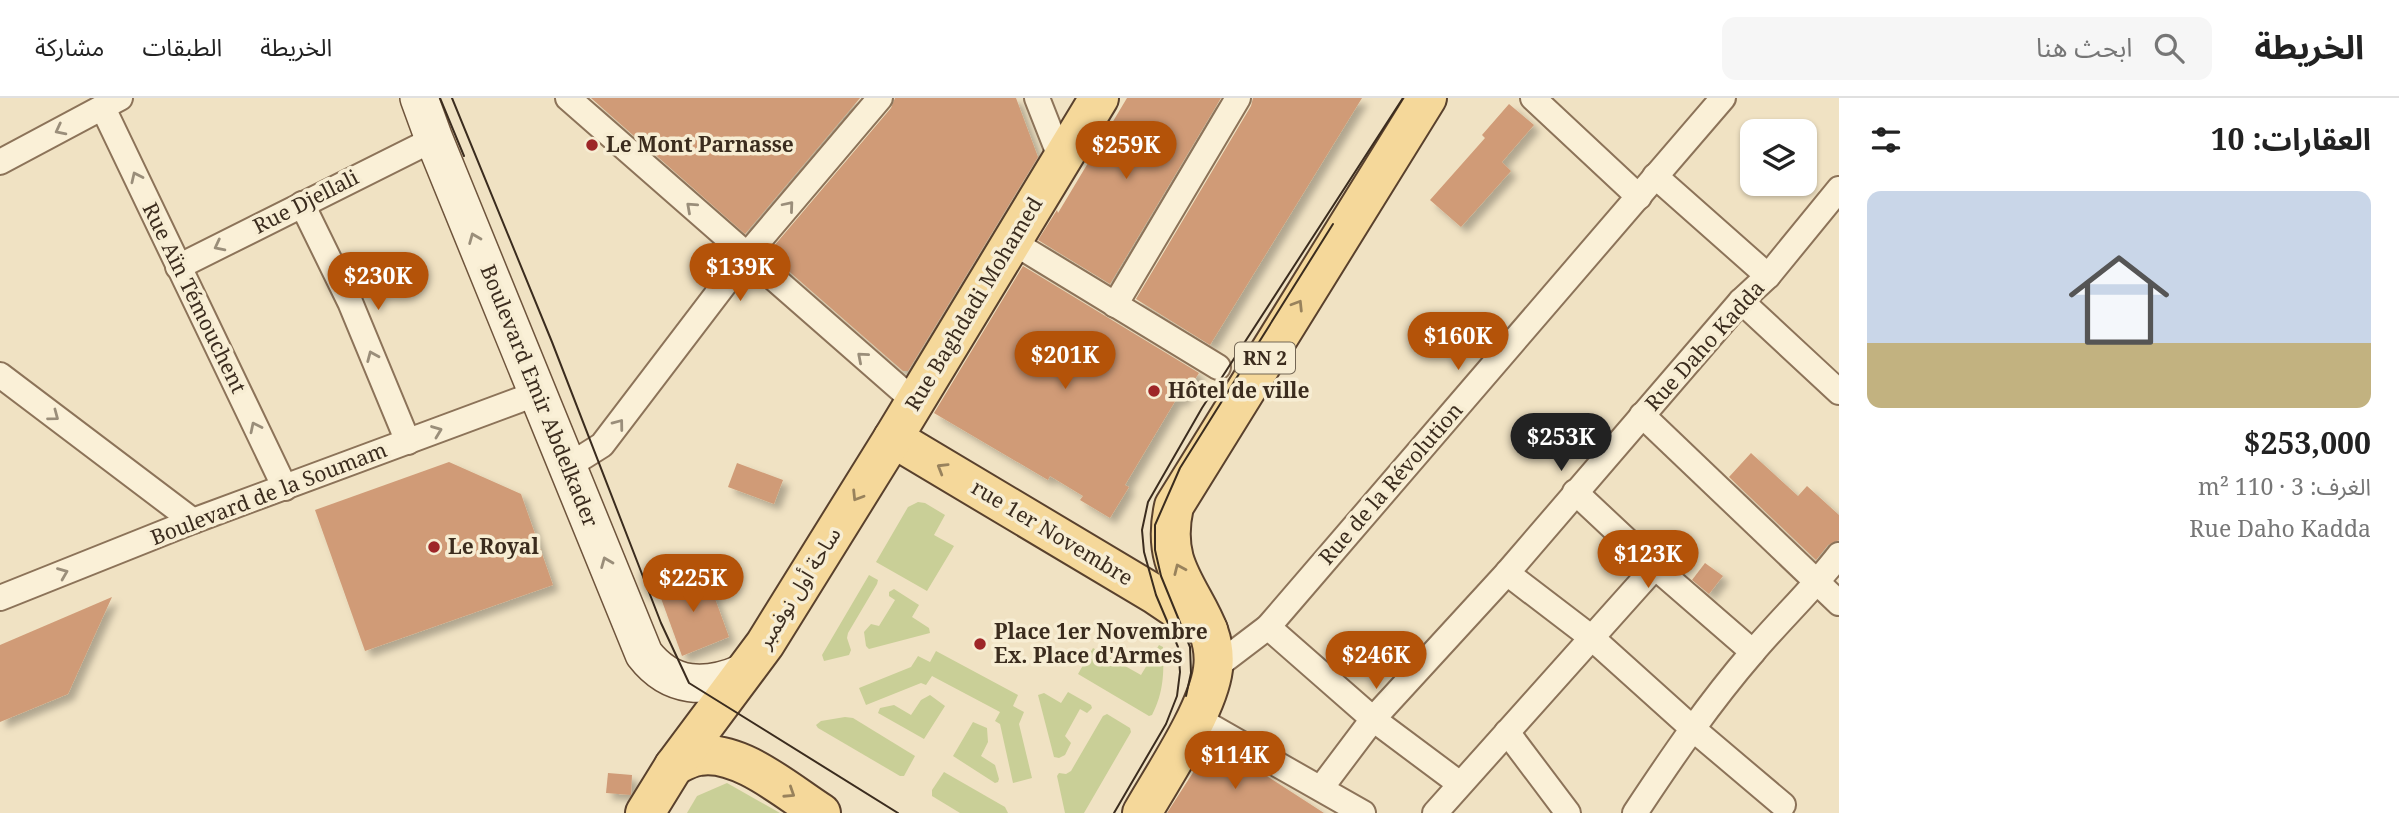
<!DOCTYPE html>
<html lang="ar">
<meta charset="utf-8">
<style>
body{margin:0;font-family:"Noto Serif","Noto Sans Arabic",serif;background:#f6f6f6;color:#222;direction:rtl;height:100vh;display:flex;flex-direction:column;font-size:26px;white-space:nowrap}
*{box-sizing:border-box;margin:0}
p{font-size:23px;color:#767676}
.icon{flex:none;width:38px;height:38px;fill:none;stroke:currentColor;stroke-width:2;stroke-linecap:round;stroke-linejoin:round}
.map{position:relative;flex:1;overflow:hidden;direction:ltr}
.sheet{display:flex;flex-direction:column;background:#fff;width:560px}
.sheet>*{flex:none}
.fabs{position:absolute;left:1740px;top:21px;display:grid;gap:14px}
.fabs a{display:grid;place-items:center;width:77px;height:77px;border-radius:14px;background:#fff;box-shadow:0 2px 5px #0004;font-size:35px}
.price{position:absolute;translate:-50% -60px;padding:0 16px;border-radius:24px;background:#b45309;color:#fff;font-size:23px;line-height:46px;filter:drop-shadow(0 2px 4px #0008)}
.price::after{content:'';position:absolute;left:50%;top:42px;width:21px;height:16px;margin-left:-10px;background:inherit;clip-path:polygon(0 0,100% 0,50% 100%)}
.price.active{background:#222;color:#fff}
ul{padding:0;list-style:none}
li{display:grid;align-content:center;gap:14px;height:371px;padding:0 28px}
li+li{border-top:2px solid #e0e0e0}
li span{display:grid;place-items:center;height:217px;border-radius:14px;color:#555}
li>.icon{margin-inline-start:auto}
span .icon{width:126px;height:126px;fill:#fffc;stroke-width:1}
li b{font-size:30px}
h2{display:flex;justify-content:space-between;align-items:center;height:84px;padding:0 28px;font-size:30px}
header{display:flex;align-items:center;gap:42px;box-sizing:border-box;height:98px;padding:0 35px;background:#fff;border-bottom:2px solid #e0e0e0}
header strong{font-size:33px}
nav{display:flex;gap:38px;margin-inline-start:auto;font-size:24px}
.search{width:490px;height:63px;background:#f6f6f6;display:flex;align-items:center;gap:18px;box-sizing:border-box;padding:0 24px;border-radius:14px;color:#767676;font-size:26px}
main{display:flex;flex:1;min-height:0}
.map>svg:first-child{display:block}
.green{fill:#c9cf97}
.building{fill:#d09b77;filter:url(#shadow)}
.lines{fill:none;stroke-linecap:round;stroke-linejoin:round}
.street-casing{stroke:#8c7359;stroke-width:28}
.secondary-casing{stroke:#6e543c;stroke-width:40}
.primary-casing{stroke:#59412d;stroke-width:42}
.street{stroke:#faf0d7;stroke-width:24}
.secondary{stroke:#faf0d7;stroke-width:37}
.primary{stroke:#f5d89a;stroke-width:38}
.tram{stroke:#3b2c1e;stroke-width:2}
.oneway{stroke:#9a8e7a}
.oneway2{stroke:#98825c}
.poi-dot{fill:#9e2628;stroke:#f7edd3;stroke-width:2.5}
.labels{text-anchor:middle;stroke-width:7;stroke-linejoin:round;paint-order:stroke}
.shield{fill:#f7edd3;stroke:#736654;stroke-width:2}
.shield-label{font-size:19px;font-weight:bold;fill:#3b2c1e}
.poi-label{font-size:21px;font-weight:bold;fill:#3b2c1e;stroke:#f7edd3;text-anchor:start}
.street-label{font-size:21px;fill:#3b2c1e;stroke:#f7edd3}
</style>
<header>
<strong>الخريطة</strong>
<div class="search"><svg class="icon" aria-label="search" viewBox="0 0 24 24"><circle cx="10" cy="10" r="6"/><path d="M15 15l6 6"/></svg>ابحث هنا</div>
<nav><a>الخريطة</a><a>الطبقات</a><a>مشاركة</a></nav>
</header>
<main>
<section class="sheet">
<h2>العقارات: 10<svg class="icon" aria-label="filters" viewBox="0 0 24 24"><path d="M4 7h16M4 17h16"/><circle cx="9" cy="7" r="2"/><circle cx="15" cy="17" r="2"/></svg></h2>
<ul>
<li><span style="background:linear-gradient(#c9d6e8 70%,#c2b280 0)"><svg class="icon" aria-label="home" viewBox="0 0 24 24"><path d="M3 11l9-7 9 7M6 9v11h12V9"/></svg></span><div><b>$253,000</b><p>الغرف: 3 · 110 m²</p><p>Rue Daho Kadda</p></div></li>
</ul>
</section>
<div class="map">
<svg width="1839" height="715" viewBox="0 0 1839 715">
<defs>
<filter id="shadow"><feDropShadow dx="6" dy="6" stdDeviation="3.5" flood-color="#0004"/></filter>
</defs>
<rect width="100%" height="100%" fill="#f0e2c3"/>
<g class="green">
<polygon points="918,404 925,405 945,417 934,437 954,448 927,493 876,464 908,409"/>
<polygon points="869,477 878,482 877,486 848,535 847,540 851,552 849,557 824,563 822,557"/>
<polygon points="894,491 919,507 912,519 929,530 930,535 869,551 866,548 864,534 871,526 879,528 895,502 889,498 889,494"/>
<path d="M1159,547L1163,549C1164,574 1164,594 1152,617L1149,618L1078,576L1093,550L1141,577Z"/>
<polygon points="936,553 1018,597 1013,608 1024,614 1019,626 1032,680 1013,685 1000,626 995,623 1000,614 932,578 926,587 921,585 866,607 859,590 911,569 918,558 930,564"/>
<polygon points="1068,594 1091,607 1092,610 1087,615 1080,611 1065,638 1071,645 1065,657 1059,660 1054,659 1038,597 1044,595 1061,605"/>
<polygon points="930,597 945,608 924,641 878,615 880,610 894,607 911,617 921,602"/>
<polygon points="1107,616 1130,630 1131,634 1084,715 1065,715 1057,678 1059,675 1066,676 1071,673 1103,618"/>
<polygon points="845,619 853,620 915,658 904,678 900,678 818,630 816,627 821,623"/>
<polygon points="973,624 987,630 988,644 981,658 995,667 999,681 998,684 995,685 953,658"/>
<polygon points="944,674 1005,709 1008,715 960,715 932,698 932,692"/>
<polygon points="727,685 780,715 687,715 697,698"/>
</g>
<g class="building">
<polygon points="591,0 860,0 745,136"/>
<polygon points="895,0 1016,0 1038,59 908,273 903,273 768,155 891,10"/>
<polygon points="1127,0 1221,0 1110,186 1038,142 1057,112 1058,115"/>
<polygon points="1253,0 1362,0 1210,247 1136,201 1251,8"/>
<polygon points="1509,6 1534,27 1502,64 1511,73 1461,129 1430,102 1485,40 1482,37"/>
<polygon points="1023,168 1199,275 1181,303 1177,300 1125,387 1129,389 1110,420 1080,402 1083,398 1050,378 1048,382 934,315"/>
<polygon points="1751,355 1798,398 1807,388 1839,417 1839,442 1828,447 1816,462 1729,379"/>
<polygon points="449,364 521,396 553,487 365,553 315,412"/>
<polygon points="737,365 783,382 774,406 728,389"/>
<polygon points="1705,465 1723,478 1709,496 1692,482"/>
<polygon points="705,473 729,539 682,558 658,492"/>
<polygon points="112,499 68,596 0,624 0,547"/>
<polygon points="1210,648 1242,669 1245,665 1259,673 1324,715 1167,715"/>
<polygon points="608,675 632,677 631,697 606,695"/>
</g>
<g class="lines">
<g class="street-casing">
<g id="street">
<polyline points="568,0 914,303"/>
<polyline points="1037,0 1061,61"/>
<polyline points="1533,0 1639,99"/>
<polyline points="103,10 285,390"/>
<polyline points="0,64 120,0"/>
<polyline points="1655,78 1768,178"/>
<polyline points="302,106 350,204 408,344"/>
<polyline points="1011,143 1218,269"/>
<polyline points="178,169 434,41"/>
<polyline points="1741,203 1839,294"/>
<polyline points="1115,207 1238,0"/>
<polyline points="0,277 193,423"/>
<polyline points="1642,317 1839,505"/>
<polyline points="567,369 602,347 746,158 880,0"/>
<polyline points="1575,394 1655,469 1753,554"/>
<polyline points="1507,475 1592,540 1692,630 1783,707"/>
<polyline points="0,500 193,423 538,295"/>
<polyline points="1268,529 1373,621 1460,686"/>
<polyline points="1214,570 1268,529 1723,0"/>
<polyline points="1196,620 1363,715"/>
<polyline points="1507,634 1568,715"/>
<polyline points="1321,690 1373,621 1507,475 1741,203 1768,178 1839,91"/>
<polyline points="1435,715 1655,469"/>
<path d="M1635,715C1672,659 1709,605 1753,554C1781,521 1812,492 1839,457"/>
</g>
</g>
<g class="secondary-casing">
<path id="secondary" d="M419,0L434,41L644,556C671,591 706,591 743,575"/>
</g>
<g class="primary-casing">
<g id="primary">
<polyline points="893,340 1156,497 1208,532"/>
<path d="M674,668C682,664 690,659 699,658C739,651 788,694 821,715"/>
<polyline points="645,715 674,668 765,546 893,340 1099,0"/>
<path d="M1142,715C1163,678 1208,612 1213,571C1219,529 1185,499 1174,461C1169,443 1170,426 1174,408L1427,0"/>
</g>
</g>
<use href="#street" class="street"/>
<use href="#secondary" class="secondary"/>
<use href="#primary" class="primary"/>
<g class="tram">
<polyline points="440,0 464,58"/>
<polyline points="452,0 552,244 661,525 689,585 898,715"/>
<polyline points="1186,598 1191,575 1190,549 1161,478 1155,452 1155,427 1180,370 1333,126"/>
<polyline points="1114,715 1166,626 1177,598 1180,574 1178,549 1156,497 1144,454 1142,432 1148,404 1202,310 1403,0"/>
</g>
</g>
<defs><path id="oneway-chevron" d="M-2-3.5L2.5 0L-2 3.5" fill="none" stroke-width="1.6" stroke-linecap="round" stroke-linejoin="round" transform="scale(1.75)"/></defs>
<g class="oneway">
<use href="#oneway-chevron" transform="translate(60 32) rotate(153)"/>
<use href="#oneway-chevron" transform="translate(136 79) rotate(-115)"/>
<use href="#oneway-chevron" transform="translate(789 108) rotate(-50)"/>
<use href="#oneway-chevron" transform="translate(691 109) rotate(-138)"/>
<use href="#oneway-chevron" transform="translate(474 140) rotate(-112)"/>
<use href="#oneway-chevron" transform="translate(219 148) rotate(153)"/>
<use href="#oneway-chevron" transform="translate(372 258) rotate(-113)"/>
<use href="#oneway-chevron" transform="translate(862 259) rotate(-139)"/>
<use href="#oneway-chevron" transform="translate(54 318) rotate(37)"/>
<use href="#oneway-chevron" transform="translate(619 326) rotate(-53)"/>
<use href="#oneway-chevron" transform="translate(255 329) rotate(-116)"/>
<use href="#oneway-chevron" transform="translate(437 333) rotate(-21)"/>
<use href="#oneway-chevron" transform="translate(606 464) rotate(-112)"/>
<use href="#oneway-chevron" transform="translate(63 475) rotate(-22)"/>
</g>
<g class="oneway2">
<use href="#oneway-chevron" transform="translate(1298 207) rotate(-58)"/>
<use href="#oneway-chevron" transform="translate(942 370) rotate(-149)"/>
<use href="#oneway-chevron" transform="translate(857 398) rotate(122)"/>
<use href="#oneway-chevron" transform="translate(1179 471) rotate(-114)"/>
<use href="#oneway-chevron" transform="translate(790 695) rotate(33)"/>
</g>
<g class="poi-dot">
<circle cx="592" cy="47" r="7"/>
<circle cx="1154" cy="293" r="7"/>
<circle cx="434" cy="449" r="7"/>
<circle cx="980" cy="546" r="7"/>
</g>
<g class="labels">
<rect class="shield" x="1235" y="244.5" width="60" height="31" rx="5"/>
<g class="shield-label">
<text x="1265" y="267">RN 2</text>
</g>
<g class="poi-label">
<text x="606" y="54">Le Mont Parnasse</text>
<text x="1168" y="300">Hôtel de ville</text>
<text x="448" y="456">Le Royal</text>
<text x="994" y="541">Place 1er Novembre<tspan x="994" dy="24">Ex. Place d'Armes</tspan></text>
</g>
<g class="street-label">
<text transform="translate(306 104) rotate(-27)" y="7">Rue Djellali</text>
<text transform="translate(194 200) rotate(64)" y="7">Rue Aïn Témouchent</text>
<text transform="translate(974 206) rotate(-59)" y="7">Rue Baghdadi Mohamed</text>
<text transform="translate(1705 248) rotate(-48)" y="7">Rue Daho Kadda</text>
<text transform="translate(539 298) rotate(68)" y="7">Boulevard Emir Abdelkader</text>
<text transform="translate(1391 386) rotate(-49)" y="7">Rue de la Révolution</text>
<text transform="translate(269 396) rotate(-21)" y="7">Boulevard de la Soumam</text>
<text transform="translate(1052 435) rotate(31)" y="7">rue 1er Novembre</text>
<text transform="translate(799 490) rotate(-58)" y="7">ساحة أول نوفمبر</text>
</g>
</g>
</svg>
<div class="fabs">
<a><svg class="icon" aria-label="layers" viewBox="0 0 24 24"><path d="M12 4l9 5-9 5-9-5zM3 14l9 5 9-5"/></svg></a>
</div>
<b class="price" style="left:1126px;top:83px">$259K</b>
<b class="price" style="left:740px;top:205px">$139K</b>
<b class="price" style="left:378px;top:214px">$230K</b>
<b class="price" style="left:1458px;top:274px">$160K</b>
<b class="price" style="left:1065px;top:293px">$201K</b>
<b class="price active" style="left:1561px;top:375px">$253K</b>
<b class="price" style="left:1648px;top:492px">$123K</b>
<b class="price" style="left:693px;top:516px">$225K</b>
<b class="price" style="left:1376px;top:593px">$246K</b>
<b class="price" style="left:1235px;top:693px">$114K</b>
</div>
</main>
